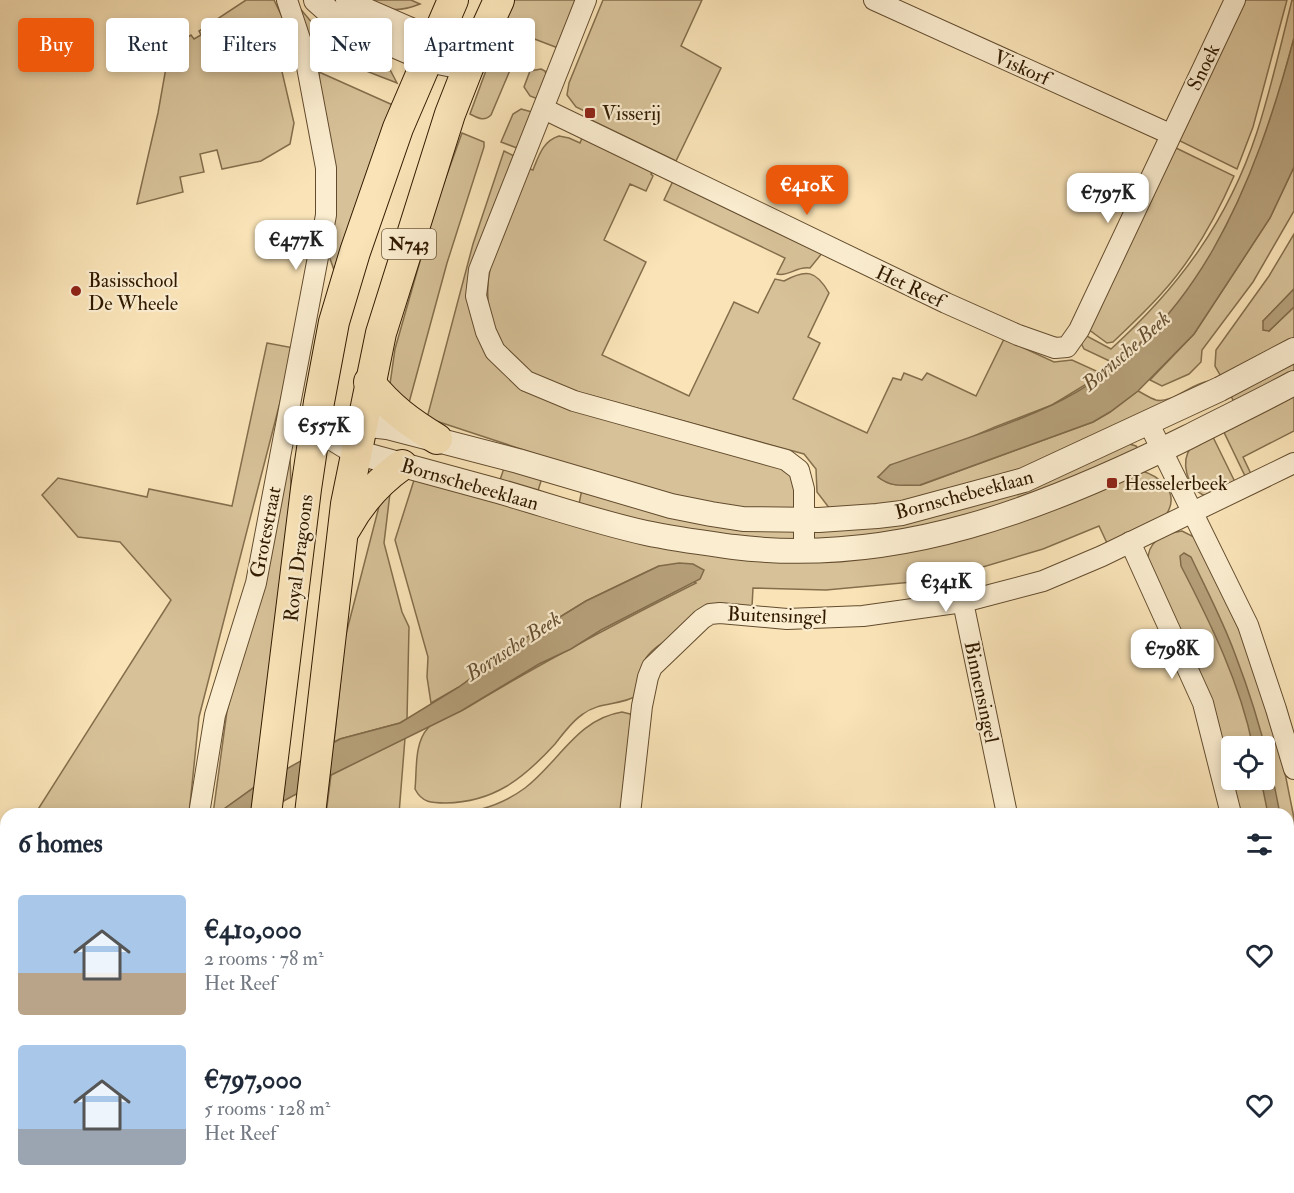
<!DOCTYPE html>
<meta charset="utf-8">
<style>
body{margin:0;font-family:"IM FELL Double Pica",serif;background:#f6f6f7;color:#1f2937;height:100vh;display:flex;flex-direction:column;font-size:22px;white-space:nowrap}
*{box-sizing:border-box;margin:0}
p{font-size:20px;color:#747a83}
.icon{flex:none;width:33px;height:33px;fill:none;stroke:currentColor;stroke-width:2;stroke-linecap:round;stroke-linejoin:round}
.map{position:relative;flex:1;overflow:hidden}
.details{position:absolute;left:0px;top:808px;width:1294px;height:386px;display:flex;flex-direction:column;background:#fff;border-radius:18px 18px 0 0;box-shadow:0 3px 9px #0003}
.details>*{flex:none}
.banner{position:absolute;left:18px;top:18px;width:600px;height:54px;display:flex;gap:12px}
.fabs{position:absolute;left:1221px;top:736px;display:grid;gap:12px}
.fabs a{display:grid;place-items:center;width:54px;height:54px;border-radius:6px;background:#fff;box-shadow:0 3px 9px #0003;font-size:30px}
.price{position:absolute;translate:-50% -51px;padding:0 14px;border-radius:12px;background:#fff;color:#222;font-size:20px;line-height:39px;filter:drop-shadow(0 2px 3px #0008)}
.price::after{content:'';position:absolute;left:50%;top:36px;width:18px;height:14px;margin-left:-9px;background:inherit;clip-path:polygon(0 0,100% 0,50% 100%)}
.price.on{background:#ea580c;color:#fff}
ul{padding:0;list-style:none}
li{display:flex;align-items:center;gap:18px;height:150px;padding:0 18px}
li span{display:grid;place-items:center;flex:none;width:168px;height:120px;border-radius:6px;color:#555}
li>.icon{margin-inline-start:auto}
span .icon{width:72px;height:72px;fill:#fffc;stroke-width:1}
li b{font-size:26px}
h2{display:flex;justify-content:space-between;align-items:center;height:72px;padding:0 18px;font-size:26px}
.chip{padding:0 21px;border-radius:6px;background:#fff;box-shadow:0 3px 9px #0003;font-size:21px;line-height:54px}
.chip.on{background:#ea580c;color:#fff}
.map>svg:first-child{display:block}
.green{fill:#d7c198;stroke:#846e4c;stroke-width:1.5;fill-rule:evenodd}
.water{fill:#b59f79;stroke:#806a49;stroke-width:1.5}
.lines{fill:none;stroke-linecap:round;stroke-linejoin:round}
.minor-casing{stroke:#634c2e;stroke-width:22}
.tertiary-casing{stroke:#634c2e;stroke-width:26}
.primary-casing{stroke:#311a00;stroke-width:32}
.minor{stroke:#fbedd0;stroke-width:20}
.tertiary{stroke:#fbedd0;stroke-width:24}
.primary{stroke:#f9e3b7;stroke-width:30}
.poi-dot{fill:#8f2418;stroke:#fbedd0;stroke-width:2}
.labels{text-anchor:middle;stroke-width:4.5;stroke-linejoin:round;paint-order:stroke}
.shield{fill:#fbedd0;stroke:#6e593e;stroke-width:1.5}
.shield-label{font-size:18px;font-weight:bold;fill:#311a00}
.street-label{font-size:20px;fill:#311a00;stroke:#fbedd0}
.poi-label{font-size:20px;fill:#311a00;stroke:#fbedd0;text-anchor:start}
.water-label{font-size:21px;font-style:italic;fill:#664f30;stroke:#fbedd0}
</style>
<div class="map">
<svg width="1294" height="1193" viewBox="0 0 1294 1193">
<rect width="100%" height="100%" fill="#f9e3b7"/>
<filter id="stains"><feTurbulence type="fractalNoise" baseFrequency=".00333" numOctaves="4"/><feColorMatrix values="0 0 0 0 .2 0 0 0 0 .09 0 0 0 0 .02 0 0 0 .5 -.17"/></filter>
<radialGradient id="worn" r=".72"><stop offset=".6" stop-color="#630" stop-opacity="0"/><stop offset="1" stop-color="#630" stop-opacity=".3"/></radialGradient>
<g class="green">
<polygon points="246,0 274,0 285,23 272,29 294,123 290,144 261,161 222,169 217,150 200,154 204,172 180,177 183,192 137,204 158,113 167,62 172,47 191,35 194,39 201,35 199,31"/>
<path d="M362,0H411L420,4C395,14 386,9 362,0Z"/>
<polygon points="514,0 579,0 558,48 503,27"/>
<polygon points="603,0 702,0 681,46 721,68 676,161 591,120 593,115 576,107 567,95 569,83"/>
<polygon points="1244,0 1287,0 1253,127 1237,169 1178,140"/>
<path d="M1292,0H1294V38L1280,90L1258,156L1236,206L1207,263L1186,293L1164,321L1116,364L1084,349L1081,343L1085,335L1111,349C1179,287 1228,221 1257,132C1271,89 1281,44 1292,0Z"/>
<path d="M298,6L313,24L378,57L387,64L397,83C379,76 319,54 309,41C302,33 301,16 298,6Z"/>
<path d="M498,38L512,45L516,56L491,115C484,122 478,118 470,114Z"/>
<polygon points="541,69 545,71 547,77 538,99 530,96 524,87 530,71"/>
<polygon points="319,72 395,106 335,273 327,250"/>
<polygon points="521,109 532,112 517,148 501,142 513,114"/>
<polygon points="462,133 484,142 484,147 447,263 407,410 395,398 390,384 395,349 436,205"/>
<path d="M559,136L569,138L580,143L582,138L652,172L651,174L653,176L646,191L630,184L604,240L646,262L602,355L689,396L734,302L758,313L775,279L784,281C806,269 816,270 829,293L808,337L820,343L793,399L867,433L893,378L901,380L904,373L922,380L927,373L976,396L1004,339L1054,362L1072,360L1103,374L1052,405L995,427L878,477C892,488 904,485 921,485L1093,422L1110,412L1138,391C1144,394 1150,398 1156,400C1171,404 1192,383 1209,381L1212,386L1108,437L949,497L830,509L817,492L816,469L804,454L560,387C551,383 538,380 530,375C494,349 481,306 491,264L527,168L533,170C539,155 543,141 559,136Z"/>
<path d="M1174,147L1234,176C1216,217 1193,259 1162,293C1147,310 1130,326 1113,342L1107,343L1088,329Z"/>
<polygon points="504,151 514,156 470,297 527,384 799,474 797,514 685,503 427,418 473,244"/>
<polygon points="1294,167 1294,211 1253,282 1202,350 1201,362 1189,374 1162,386 1150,380 1194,334 1270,218"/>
<path d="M673,181L823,252L810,268C796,266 789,277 777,274L785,258L664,200Z"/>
<polygon points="1294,234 1294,289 1263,321 1269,331 1294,307 1294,342 1223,380 1215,366 1216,350 1269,276"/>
<polygon points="267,343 294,348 199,717 189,814 35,814 171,600 120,542 78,537 42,495 58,478 147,497 149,489 232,506"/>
<polygon points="1294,355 1294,378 1236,406 1228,390"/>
<polygon points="1294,388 1294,431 1243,457 1252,476 1246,478 1221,426"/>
<path d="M1210,431L1236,484L1212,494L1203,495C1187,487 1180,462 1191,447C1195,441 1204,436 1210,431Z"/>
<polygon points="1126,443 1136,446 1139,450 1037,502 864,543 734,542 578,509 582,489 836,523"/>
<polygon points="290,455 291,487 276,644 256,786 217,814 213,814 227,711"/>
<polygon points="505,465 542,478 536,497 498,486"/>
<path d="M1139,470C1160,476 1181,492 1166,515L1107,543L1099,526L1043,549L976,569L981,587L937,597L934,580L826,590L753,588L752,607C724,618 662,633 646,658C640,669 640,683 638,695C621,706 600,701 583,714C572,721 563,734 555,744C523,779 494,802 446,803C432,803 422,803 415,789C417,770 414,743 428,728C435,720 458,714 468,707C543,662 618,622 696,583L667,566H659L644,573L586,601L524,639L459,687L431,703L427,677L428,657L395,540L415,477L572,518L865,553Z"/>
<polygon points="391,485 384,543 402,612 409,627 407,719 400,723 340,739 334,742 345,638 383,491"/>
<path d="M1182,531L1196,538L1248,649L1282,758L1294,818V1095L1289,1124L1288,814H1238L1148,565C1146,542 1161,534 1182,531ZM1232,747H1264V780H1232Z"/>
<path d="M622,712L630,714L633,717L625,814H419C428,811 438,814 447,814C475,813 502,805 525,788C559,762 577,719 622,712Z"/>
<polygon points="405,738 399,814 326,814 331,775"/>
<polygon points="6,858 6,1018 0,1025 0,867"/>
<polygon points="6,1168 6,1188 148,1188 147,1193 0,1193 0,1169"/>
<polygon points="311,1188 359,1188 358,1193 311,1193"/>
<polygon points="385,1188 553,1188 558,1193 385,1193"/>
<polygon points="577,1188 802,1188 817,1193 582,1193"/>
</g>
<g class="water">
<path d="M1294,38V167L1270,218L1194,334L1138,391L1110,412L1093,422L920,485C904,485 892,488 878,477L890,465C943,446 1000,429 1052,405C1197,336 1255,183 1294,38Z"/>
<polygon points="1294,289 1294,307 1269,331 1263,330 1263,321"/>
<path d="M1184,553L1191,557C1206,589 1223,621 1235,654C1255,706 1270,760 1280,814H1268L1261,780H1264V747H1253C1240,683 1211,624 1181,566L1180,556Z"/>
<polygon points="679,563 693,564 704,570 700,579 601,630 571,649 539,664 461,711 331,775 260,814 217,814 256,786 340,739 400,723 459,687 524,639 586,601 659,566"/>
<polygon points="1289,913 1292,917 1291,1017 1289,1033"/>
<polygon points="6,1018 6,1090 0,1093 0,1025"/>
<polygon points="6,1117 6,1168 0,1169 0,1120"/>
</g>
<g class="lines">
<g class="minor-casing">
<g id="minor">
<polyline points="586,0 479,270 476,296 486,332 495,351 526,381 574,401 786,460 799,470 804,489 804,550"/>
<polyline points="874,0 1170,134"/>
<polyline points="544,109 946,303 1018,335 1055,348 1067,347 1079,330 1235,0"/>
<polyline points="1148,422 1248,625 1276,709 1294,769"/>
<polyline points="1130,542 1203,703 1231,814"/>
<polyline points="199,814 215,715 256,583 326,215 326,168 304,51 287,0"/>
<polyline points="630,814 642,706 648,677 652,667 702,619 710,614 720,613 787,619 863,616 963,602"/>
<polyline points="1007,814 963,602 1043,581 1102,556 1294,463"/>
<polyline points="1288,1160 1294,1133"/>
<polyline points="156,1188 157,1193"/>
<polyline points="823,1188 838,1193"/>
<polyline points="995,1193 995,1188"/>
<polyline points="1211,1193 1212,1188"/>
<polyline points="1281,1193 1282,1188"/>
</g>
</g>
<g class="tertiary-casing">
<g id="tertiary">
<polyline points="316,0 335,17 398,47 428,60 468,68"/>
<polyline points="348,0 358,7 436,41 449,52"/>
<path d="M316,428L355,452C403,465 450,478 498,491C547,505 596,522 646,533C674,539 705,543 734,547C897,567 1045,508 1188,437C1223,419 1259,402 1294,383"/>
<polyline points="316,428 361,424 387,427 518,461 671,506 711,514 743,519 819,520 877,516 902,513 1024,480 1220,389 1294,350"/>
</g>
</g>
<g class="primary-casing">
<g id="primary">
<path d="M369,382C390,408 409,422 437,439"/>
<path d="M346,528C360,502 378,482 402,465"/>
<polyline points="266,814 306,489 319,402 334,322 355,252 398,128 453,0"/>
<polyline points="310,814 346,504 381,333 450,114 468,68 499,0"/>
<polyline points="219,1193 219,1188"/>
<polyline points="267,1193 268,1188"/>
</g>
</g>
<use href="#minor" class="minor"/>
<use href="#tertiary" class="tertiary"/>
<use href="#primary" class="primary"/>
</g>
<g class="poi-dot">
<rect x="584" y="107" width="12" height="12" rx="3"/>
<circle cx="76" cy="291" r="6"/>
<rect x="1106" y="477" width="12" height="12" rx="3"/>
</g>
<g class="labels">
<rect class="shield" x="382" y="229" width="54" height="30" rx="4.5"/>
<g class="shield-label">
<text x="409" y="250">N743</text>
</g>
<g class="street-label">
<text transform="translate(1022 67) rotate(24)" y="7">Viskorf</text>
<text transform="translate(1203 67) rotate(-64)" y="7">Snoek</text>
<text transform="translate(910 286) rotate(25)" y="7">Het Reef</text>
<text transform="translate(470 484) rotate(16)" y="7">Bornschebeeklaan</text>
<text transform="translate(964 494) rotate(-15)" y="7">Bornschebeeklaan</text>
<text transform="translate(265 532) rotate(-79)" y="7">Grotestraat</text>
<text transform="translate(298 558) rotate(-83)" y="7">Royal Dragoons</text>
<text transform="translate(777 615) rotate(2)" y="7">Buitensingel</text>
<text transform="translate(982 692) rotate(78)" y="7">Binnensingel</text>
</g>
<g class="poi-label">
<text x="602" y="120">Visserij</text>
<text x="88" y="287">Basisschool<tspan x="88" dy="23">De Wheele</tspan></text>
<text x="1124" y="490">Hesselerbeek</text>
</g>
<g class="water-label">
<text transform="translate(1126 351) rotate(-41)" y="7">Bornsche Beek</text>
<text transform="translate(513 646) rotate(-33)" y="7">Bornsche Beek</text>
</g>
</g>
<rect width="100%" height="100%" filter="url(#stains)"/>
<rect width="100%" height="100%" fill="url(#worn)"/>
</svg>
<div class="fabs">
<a><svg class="icon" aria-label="locate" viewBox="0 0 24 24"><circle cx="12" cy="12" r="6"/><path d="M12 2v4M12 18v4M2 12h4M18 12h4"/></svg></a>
</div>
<b class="price on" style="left:807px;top:216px">€410K</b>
<b class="price" style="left:1108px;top:224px">€797K</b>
<b class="price" style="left:296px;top:271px">€477K</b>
<b class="price" style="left:324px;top:457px">€557K</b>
<b class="price" style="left:946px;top:613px">€341K</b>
<b class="price" style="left:1172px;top:680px">€798K</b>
<div class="banner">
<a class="chip on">Buy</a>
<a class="chip">Rent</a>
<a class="chip">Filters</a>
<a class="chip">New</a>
<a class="chip">Apartment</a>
</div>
<section class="details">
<h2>6 homes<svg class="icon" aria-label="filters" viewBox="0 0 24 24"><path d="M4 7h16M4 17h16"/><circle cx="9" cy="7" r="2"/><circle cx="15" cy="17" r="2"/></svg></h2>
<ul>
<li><span style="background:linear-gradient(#a9c7e8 65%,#b9a48a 0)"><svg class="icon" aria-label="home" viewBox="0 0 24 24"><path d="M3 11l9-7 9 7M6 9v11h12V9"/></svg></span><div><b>€410,000</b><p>2 rooms · 78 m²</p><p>Het Reef</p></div><svg class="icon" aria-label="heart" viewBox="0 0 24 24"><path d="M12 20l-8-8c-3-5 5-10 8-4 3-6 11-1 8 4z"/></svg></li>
<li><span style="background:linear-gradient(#a9c7e8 70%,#9aa5b1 0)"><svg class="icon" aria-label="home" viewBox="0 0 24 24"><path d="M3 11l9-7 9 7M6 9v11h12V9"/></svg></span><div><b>€797,000</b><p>5 rooms · 128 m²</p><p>Het Reef</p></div><svg class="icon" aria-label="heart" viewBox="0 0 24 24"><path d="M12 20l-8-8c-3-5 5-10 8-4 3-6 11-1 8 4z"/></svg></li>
</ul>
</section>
</div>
